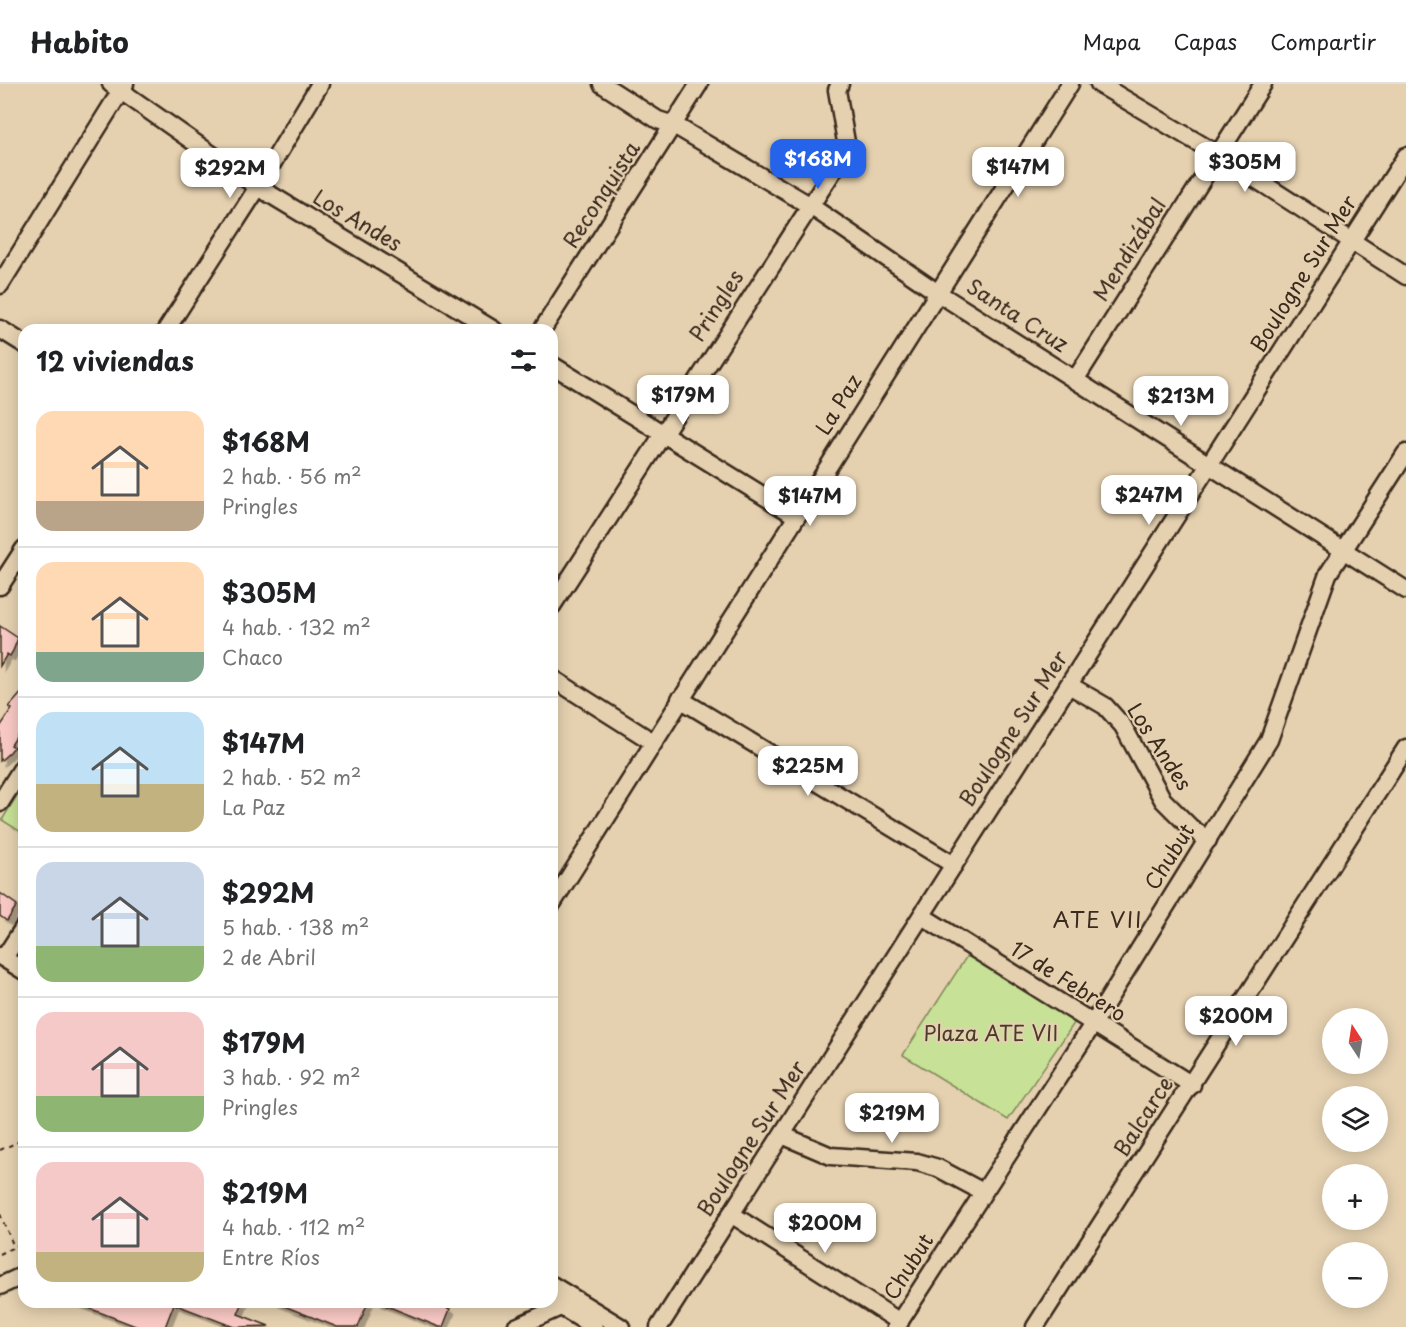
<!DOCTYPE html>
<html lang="es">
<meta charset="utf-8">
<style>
body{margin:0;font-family:"Playpen Sans",sans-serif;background:#f2f2f2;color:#202124;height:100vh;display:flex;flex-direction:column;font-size:22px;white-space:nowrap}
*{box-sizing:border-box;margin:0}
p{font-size:20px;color:#757577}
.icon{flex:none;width:33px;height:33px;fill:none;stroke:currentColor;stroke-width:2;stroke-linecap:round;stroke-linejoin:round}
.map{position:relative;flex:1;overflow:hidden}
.side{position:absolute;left:18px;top:240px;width:540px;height:984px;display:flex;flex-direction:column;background:#fff;border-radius:18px;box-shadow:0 3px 15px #0003}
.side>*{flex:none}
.needle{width:39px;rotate:348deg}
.fabs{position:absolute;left:1322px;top:924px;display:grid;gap:12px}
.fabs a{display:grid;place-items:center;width:66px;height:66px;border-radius:50%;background:#fff;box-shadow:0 3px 15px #0003;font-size:30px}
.price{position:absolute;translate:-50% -51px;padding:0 14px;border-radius:12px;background:#fff;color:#222;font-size:20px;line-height:39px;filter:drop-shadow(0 2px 3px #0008)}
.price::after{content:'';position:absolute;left:50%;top:36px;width:18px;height:14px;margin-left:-9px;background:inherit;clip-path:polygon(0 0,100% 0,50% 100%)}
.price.on{background:#2563eb;color:#fff}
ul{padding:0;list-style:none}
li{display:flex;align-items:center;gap:18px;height:150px;padding:0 18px}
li+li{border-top:2px solid #e0e0e0}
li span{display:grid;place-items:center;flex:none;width:168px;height:120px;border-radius:18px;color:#555}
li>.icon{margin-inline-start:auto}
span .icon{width:72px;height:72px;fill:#fffc;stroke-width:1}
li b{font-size:26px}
h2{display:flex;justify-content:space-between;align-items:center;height:72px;padding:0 18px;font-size:26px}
header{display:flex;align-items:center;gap:36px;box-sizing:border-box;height:84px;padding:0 30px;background:#fff;border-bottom:2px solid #e0e0e0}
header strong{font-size:28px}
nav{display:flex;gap:33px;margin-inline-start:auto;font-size:21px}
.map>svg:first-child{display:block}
.green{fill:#c7e197;stroke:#81865a;stroke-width:1.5}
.building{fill:#f8c8c4;stroke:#3b2a1e;stroke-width:1.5;filter:url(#shadow)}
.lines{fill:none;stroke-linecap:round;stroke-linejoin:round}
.minor-casing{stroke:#3b2a1e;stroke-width:21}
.path{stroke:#3b2a1e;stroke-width:2;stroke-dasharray:4.5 4.5;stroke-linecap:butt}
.minor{stroke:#e5d1b0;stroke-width:16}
.labels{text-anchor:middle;stroke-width:4.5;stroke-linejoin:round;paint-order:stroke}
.street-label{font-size:21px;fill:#3b2a1e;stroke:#e5d1b0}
.park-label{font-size:21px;fill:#493c2a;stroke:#e5d1b0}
.neighbourhood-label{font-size:22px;letter-spacing:1.5px;fill:#3b2a1e;stroke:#e5d1b0}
</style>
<header>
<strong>Habito</strong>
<nav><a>Mapa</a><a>Capas</a><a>Compartir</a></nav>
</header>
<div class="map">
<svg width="1406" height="1243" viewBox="0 0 1406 1243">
<defs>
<filter id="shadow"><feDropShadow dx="4.5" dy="4.5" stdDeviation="0" flood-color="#0004"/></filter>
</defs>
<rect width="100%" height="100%" fill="#e5d1b0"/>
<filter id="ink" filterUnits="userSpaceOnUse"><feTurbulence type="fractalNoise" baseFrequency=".0167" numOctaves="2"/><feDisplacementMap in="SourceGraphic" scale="12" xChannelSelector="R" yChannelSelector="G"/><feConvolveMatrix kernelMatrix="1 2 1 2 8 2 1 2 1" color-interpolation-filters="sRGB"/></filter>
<g filter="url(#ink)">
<g class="green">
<polygon points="24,700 24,750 2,736"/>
<polygon points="972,864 1079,932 1008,1036 903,971"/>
</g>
<g class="building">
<polygon points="0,542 18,554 13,567 10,572 7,570 0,582"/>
<polygon points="24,606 24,641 11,661 14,663 10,668 0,677 0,643 12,625 9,623"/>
<polygon points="0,809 17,821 7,837 0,832"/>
<polygon points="73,1218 243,1218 238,1230 269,1242 234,1243 174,1220 165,1243 138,1243"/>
<polygon points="274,1218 368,1218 358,1243 337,1243"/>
<polygon points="377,1218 430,1218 450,1225 443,1243 439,1243"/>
</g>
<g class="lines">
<g class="minor-casing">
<g id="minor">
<polyline points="111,0 258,103 494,246"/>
<polyline points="602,0 658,36 674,41 809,121 938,209 1406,506"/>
<polyline points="1099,0 1217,70 1406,192"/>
<polyline points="0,201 125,0"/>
<polyline points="0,245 24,260"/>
<polyline points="166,246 258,103 320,0"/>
<polyline points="542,246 699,0"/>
<polyline points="552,281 796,432"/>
<polyline points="1075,296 1263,0"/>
<polyline points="0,502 24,465"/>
<polyline points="552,522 844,70 846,58 837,6 840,0"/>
<polyline points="552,594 653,658"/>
<polyline points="1069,601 1105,622 1123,642 1163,716 1190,743 1208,756"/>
<polyline points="680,615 954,781"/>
<polyline points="0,719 24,681"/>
<polyline points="552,820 1070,0"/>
<polyline points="922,832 1192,1001"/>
<polyline points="0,872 24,887"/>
<polyline points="4,874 24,843"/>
<polyline points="782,1051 831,1072 917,1078 938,1084 983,1108"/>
<polyline points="731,1130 900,1238"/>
<polyline points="552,1201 621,1243"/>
<polyline points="0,1202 24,1191"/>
<polyline points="555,1219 594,1243"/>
<polyline points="516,1243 576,1216"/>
<polyline points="659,1243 1406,72"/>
<polyline points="896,1243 1093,940 1269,656 1328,490 1406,369"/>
<polyline points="1035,1243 1406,664"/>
</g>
</g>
<g class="path">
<polyline points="0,1066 18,1058 24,1074"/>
<polyline points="0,1130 14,1163"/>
<polyline points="0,1170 24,1158"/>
</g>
<use href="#minor" class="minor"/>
</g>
</g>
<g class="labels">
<g class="street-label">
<text transform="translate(602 111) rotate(-57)" y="7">Reconquista</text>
<text transform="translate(357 137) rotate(31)" y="7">Los Andes</text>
<text transform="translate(1130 166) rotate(-58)" y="7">Mendizábal</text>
<text transform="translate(1304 190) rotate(-58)" y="7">Boulogne Sur Mer</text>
<text transform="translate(717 222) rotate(-57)" y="7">Pringles</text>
<text transform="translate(1017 232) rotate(33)" y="7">Santa Cruz</text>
<text transform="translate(839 321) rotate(-58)" y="7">La Paz</text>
<text transform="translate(1014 645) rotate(-57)" y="7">Boulogne Sur Mer</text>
<text transform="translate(1159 663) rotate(57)" y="7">Los Andes</text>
<text transform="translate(1170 773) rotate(-58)" y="7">Chubut</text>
<text transform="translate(1068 898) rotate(32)" y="7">17 de Febrero</text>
<text transform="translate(1144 1033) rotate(-57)" y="7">Balcarce</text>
<text transform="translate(752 1055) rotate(-57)" y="7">Boulogne Sur Mer</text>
<text transform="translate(909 1183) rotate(-58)" y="7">Chubut</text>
</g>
<g class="park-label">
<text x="991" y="957">Plaza ATE VII</text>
</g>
<g class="neighbourhood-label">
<text x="1098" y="844">ATE VII</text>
</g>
</g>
</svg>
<div class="fabs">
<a><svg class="needle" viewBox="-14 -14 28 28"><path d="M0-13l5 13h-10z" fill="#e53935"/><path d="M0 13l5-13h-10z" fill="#757577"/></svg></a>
<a><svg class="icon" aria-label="layers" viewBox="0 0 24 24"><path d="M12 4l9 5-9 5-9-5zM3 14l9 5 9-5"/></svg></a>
<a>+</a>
<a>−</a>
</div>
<b class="price on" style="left:818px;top:106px">$168M</b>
<b class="price" style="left:1245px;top:109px">$305M</b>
<b class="price" style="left:1018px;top:114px">$147M</b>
<b class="price" style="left:230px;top:115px">$292M</b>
<b class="price" style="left:683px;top:342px">$179M</b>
<b class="price" style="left:1181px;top:343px">$213M</b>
<b class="price" style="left:1149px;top:442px">$247M</b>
<b class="price" style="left:810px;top:443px">$147M</b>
<b class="price" style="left:808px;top:713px">$225M</b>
<b class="price" style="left:1236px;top:963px">$200M</b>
<b class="price" style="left:892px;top:1060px">$219M</b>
<b class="price" style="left:825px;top:1170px">$200M</b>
<section class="side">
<h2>12 viviendas<svg class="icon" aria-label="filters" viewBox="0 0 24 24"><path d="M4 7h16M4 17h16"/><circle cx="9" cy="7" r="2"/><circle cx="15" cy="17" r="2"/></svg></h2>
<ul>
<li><span style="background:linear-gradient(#ffd9b3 75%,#b9a48a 0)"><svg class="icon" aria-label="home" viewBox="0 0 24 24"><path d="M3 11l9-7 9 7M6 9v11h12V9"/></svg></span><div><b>$168M</b><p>2 hab. · 56 m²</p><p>Pringles</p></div></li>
<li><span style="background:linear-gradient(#ffd9b3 75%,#7fa58c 0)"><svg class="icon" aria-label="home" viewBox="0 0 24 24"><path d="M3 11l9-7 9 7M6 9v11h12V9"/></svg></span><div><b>$305M</b><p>4 hab. · 132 m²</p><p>Chaco</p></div></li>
<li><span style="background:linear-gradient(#bfe0f5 60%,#c2b280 0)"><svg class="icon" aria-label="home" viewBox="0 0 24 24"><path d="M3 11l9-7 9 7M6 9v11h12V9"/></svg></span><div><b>$147M</b><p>2 hab. · 52 m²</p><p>La Paz</p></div></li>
<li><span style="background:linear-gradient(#c9d6e8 70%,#8fb573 0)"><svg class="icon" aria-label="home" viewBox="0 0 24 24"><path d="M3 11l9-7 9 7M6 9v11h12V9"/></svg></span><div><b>$292M</b><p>5 hab. · 138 m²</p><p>2 de Abril</p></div></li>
<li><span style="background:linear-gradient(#f6c9c9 70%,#8fb573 0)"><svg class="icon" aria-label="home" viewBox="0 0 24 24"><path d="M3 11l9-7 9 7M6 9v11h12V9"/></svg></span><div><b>$179M</b><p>3 hab. · 92 m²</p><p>Pringles</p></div></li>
<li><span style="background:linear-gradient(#f6c9c9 75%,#c2b280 0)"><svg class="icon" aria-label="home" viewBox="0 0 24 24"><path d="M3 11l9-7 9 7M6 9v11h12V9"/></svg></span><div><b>$219M</b><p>4 hab. · 112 m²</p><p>Entre Ríos</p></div></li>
</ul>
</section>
</div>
